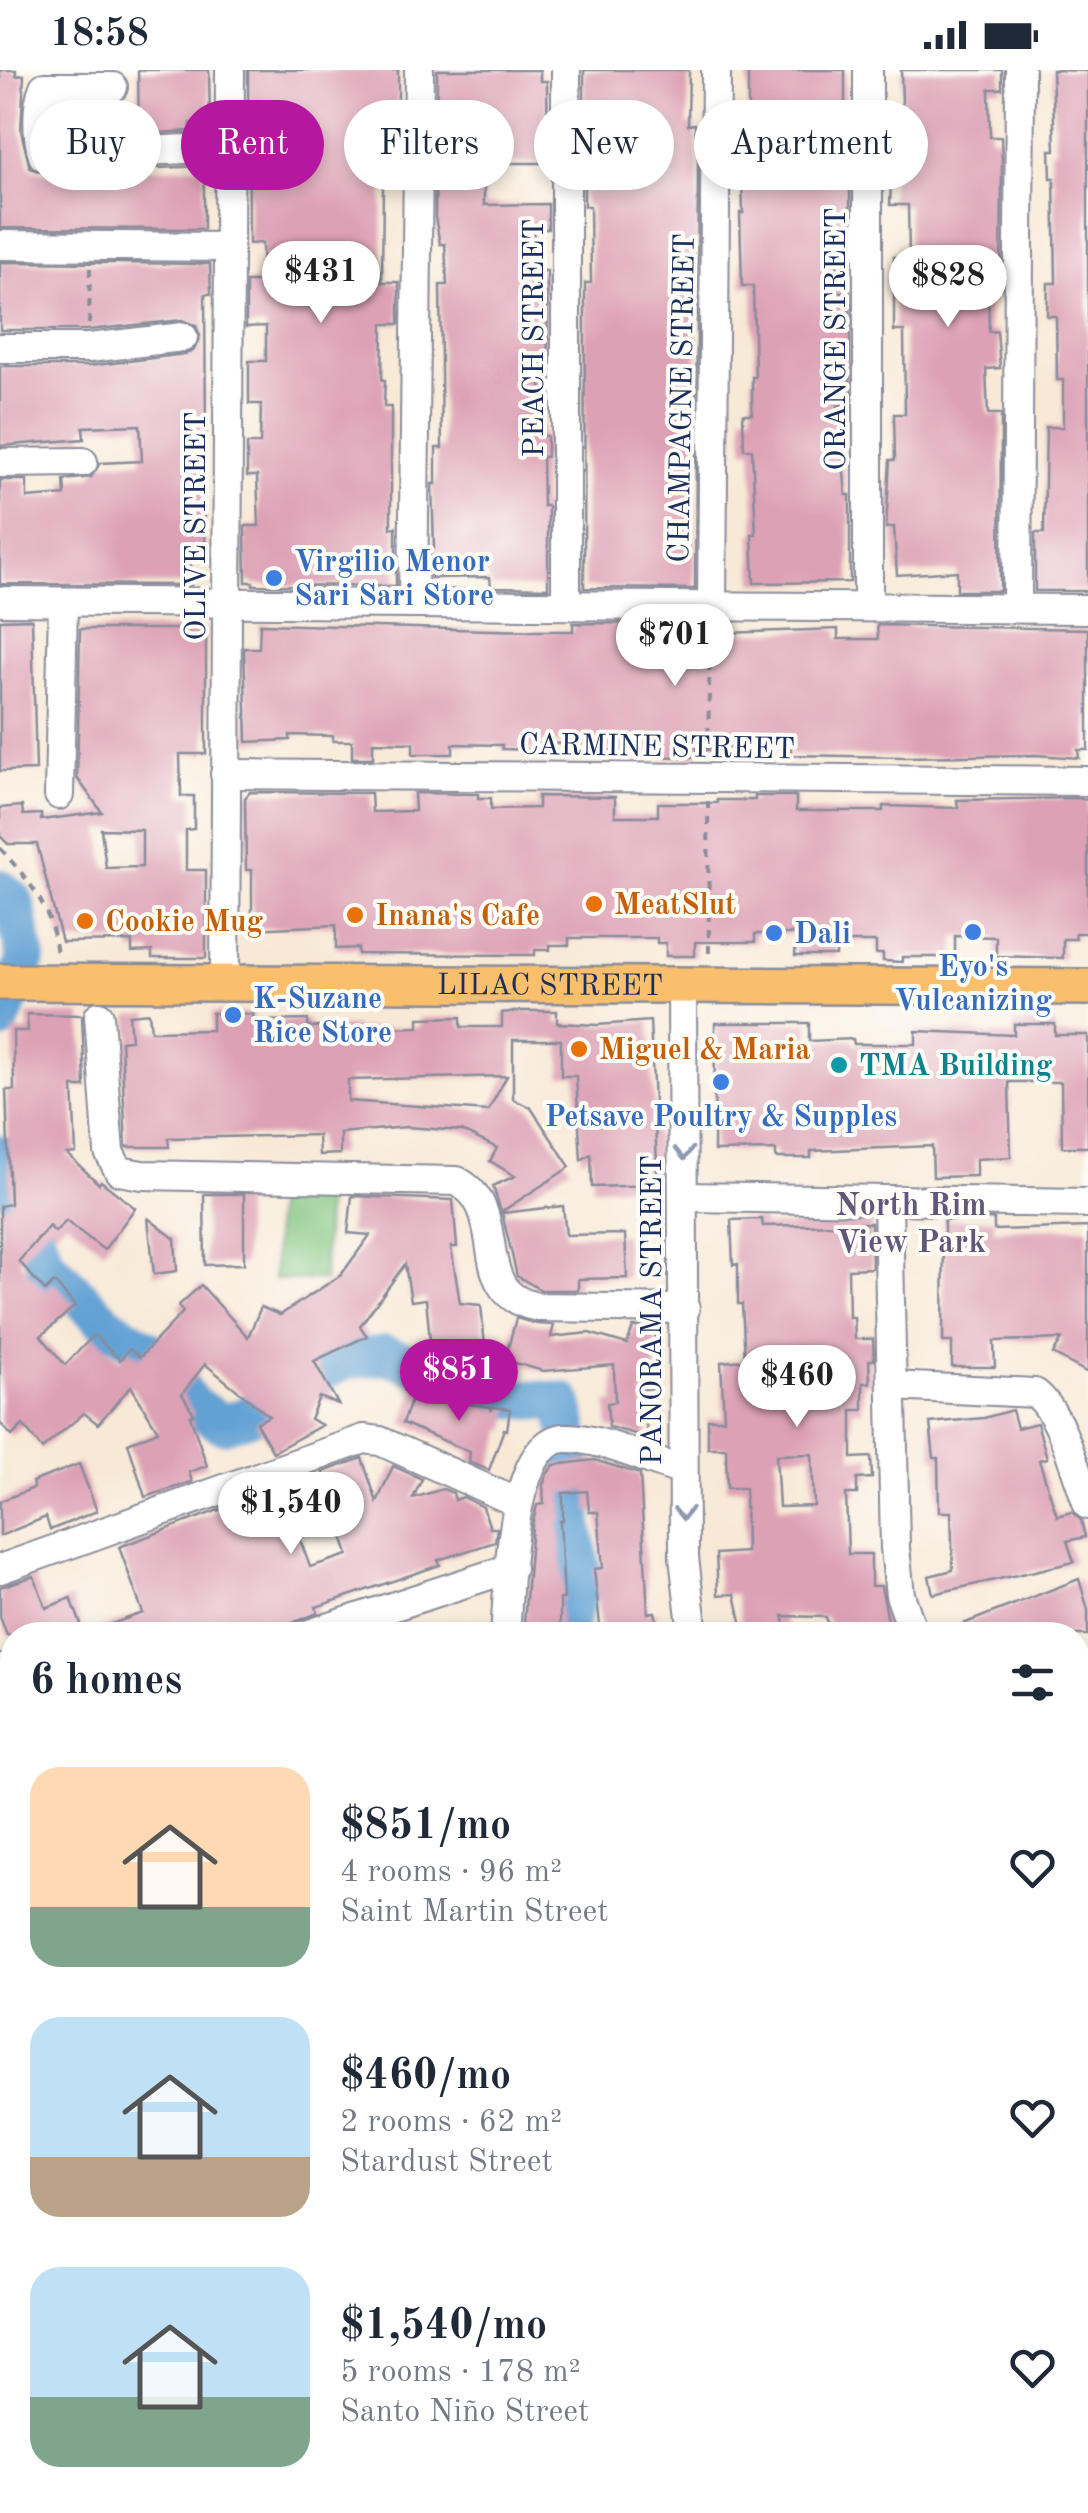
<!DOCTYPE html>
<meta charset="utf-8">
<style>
body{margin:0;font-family:"Old Standard TT",serif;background:#f6f6f7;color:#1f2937;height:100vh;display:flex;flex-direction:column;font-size:38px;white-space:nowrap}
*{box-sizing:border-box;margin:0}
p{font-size:32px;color:#747a83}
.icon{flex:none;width:55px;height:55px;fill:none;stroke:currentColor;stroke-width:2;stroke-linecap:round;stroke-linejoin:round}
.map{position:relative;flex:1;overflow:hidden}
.side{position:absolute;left:0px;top:1552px;width:1090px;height:892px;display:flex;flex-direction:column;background:#fff;border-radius:40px 40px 0 0;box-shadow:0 5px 15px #0003}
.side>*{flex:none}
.guide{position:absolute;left:30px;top:30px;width:1030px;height:90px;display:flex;gap:20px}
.price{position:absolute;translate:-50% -85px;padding:0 22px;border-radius:35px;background:#fff;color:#222;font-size:32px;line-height:65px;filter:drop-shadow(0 2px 5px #0008)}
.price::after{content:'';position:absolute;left:50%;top:60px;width:30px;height:22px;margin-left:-15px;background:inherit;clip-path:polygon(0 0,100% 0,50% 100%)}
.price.selected{background:#b5179e;color:#fff}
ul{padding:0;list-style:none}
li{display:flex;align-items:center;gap:30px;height:250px;padding:0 30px}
li span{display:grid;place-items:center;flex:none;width:280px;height:200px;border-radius:30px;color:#555}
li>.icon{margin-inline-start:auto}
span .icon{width:120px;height:120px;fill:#fffc;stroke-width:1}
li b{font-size:42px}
h2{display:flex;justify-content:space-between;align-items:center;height:120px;padding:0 30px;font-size:42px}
.chip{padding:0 35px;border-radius:45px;background:#fff;box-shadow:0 5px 15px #0003;font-size:35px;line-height:90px}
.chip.selected{background:#b5179e;color:#fff}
.status{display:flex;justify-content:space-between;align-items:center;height:70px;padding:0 50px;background:#fff;direction:ltr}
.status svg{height:28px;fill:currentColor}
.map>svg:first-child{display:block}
.green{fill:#81c57f;stroke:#4e7a6e;stroke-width:2.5}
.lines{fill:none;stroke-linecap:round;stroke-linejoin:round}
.river{stroke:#62a1d4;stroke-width:40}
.building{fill:#dda1b5;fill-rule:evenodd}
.minor-casing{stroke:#8a8c9a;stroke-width:32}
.major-casing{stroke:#8a8c9a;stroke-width:40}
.path{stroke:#8a8c9a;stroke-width:4;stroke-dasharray:8 8;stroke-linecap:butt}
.minor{stroke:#fff;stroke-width:28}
.major{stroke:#f9bf6d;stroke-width:35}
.oneway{stroke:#8d97ae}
.shop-dot{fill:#3f7fe0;stroke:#fdfcf7;stroke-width:4}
.food-dot{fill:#e8710a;stroke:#fdfcf7;stroke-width:4}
.culture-dot{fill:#0f9aa8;stroke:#fdfcf7;stroke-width:4}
.labels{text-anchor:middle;stroke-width:8;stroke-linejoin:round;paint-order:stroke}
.street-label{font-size:30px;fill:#1b2f5e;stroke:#fdfcf7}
.shop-label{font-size:30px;font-weight:bold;fill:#366cbe;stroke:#fdfcf7;text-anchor:start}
.food-label{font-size:30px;font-weight:bold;fill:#c56008;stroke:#fdfcf7;text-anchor:start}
.culture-label{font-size:30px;font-weight:bold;fill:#0d838f;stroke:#fdfcf7;text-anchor:start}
.neighbourhood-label{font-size:32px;font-weight:bold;fill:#5f577c;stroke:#fdfcf7}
</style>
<div class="status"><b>18:58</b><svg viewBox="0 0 49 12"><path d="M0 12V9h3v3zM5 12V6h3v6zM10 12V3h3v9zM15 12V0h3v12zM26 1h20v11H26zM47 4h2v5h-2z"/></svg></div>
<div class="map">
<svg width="1088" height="2443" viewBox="0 0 1088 2443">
<rect width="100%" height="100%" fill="#fdfcf7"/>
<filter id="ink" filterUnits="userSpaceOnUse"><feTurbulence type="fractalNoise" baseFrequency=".01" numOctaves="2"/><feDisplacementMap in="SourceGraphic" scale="20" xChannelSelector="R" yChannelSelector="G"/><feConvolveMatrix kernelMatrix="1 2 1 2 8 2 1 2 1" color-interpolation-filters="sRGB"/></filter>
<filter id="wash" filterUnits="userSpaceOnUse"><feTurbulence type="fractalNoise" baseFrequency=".0048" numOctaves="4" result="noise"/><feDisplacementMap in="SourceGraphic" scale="40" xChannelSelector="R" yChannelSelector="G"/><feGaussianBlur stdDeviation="2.25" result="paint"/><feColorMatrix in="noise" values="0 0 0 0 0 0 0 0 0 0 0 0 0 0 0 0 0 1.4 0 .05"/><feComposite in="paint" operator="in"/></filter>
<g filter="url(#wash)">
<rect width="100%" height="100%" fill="#f8e9d7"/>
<polygon class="green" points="275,1117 326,1118 324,1210 274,1209"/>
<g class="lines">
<g class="river">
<polyline points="0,819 14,831 26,889 0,951"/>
<polyline points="0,1085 46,1193 106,1253 160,1288 191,1334 223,1354 263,1341 308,1308 346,1290 385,1285 421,1297 479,1326 563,1332 570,1365 573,1455 582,1507 568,1555 569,1565"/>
<polyline points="0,2246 12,2245"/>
</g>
</g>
<g id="blocks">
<g class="building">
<polygon points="0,0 16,0 16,6 24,5 21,61 30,98 44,103 204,96 204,159 0,158"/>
<polygon points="138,0 209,0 210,53 191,53 191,61 139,64"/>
<polygon points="248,0 398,0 398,115 383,115 382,212 399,212 399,254 383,254 382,310 385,310 384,337 391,337 391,458 396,457 396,516 253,515 253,512 246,512 245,456 259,456 257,406 247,406 247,374 260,374 261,334 249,334 249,291 266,291 266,256 246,257 246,212 263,212 262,173 249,174"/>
<polygon points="437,0 540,0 540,11 547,11 548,79 541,79 541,93 484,93 484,135 548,134 548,159 533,159 535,201 547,201 548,310 541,310 542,366 547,366 547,387 542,387 543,436 548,436 548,518 491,517 490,507 431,508 431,478 434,478 432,414 436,414 436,378 442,378 440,215 447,215 445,174 440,174 435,147"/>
<polygon points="584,0 689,0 688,55 695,54 698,93 695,519 584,518 585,213 591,213 590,136 584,136"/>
<polygon points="748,0 845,0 845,60 850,60 850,177 837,177 837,222 850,221 850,335 838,335 846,425 850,425 850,512 754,513 752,464 756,464 752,379 744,379 743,344 752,344 752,307 755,307 753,216 742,216 740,143 743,143 742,106 755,106 753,55 748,55"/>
<polygon points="901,0 1002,0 1002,19 989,19 990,67 1001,67 1002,92 1001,217 988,217 989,262 997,261 1000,298 986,299 988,344 1001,344 1000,521 957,521 957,501 897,505 894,457 886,458 890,390 895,390 894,344 905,344 904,261 894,261 894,187 909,186 908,135 890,135 893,68 903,68"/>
<polygon points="1052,0 1088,1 1088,521 1035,521 1035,463 1044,463 1046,357 1063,357 1063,310 1057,310 1056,246 1047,246 1048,213 1056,213 1054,108 1051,108 1050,80 1055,80"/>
<polygon points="0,192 210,194 211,224 205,224 206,369 201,370 206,491 190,492 191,515 0,514 0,410 27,410 27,428 65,425 64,410 91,407 100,393 142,391 140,355 83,357 84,369 0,376 0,296 89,296 185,284 194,280 200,266 196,256 182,250 88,260 0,260"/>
<polygon points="32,549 36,700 0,701 0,550"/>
<polygon points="573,553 696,554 696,564 838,559 838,569 878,569 877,555 1088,559 1088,680 1078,680 1079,688 1036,685 904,687 791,685 791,666 737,666 737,677 697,677 697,687 614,686 614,680 573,680 573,674 534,673 534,680 502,679 502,675 453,674 453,684 413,684 413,673 373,672 373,688 352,688 352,671 333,671 333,666 290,665 290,670 247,672 244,578 259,578 260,554 535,561 573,561"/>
<path d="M80,559H206V684H180L181,726H194V759L186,760V800H206V888H152V881L132,882V871L62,872L37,774H8L0,766V738L22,736L23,745L41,744V750L102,742L77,708ZM101,759L142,760V797L106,798Z"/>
<polygon points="250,722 371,723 372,742 415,741 414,723 478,724 478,728 491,728 491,739 538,738 538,726 615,727 615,746 658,746 658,733 717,733 717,730 755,730 755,726 796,726 796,741 883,741 883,736 958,738 957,730 1077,728 1088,730 1088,863 1075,863 1076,869 1063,869 1063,888 996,886 996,867 955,866 955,887 902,887 902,892 883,891 883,884 876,884 876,872 836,872 836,886 795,886 796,864 755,864 755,872 695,872 695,886 666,886 666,873 657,873 657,868 569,868 569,875 550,875 550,880 535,880 535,885 358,884 358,878 336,879 336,855 252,859 252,800 246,800 245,728"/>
<path d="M522,941H557V953L597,955L650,951L658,1115L592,1117L591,1084L581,1090L576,1006H561V970H513V1029L531,1038L570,1097L501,1142L493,1116L515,1106L490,1091L497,1078L462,1061L407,1057L340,1063V1084L319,1085L318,1065L168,1068L169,1077H126L121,971L131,970L129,945L149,943L151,961L212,960V943L253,944V951L308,950V957H356V959L419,957V948L461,947V957H502V943ZM507,1006L488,1041L348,1031V1010Z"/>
<polygon points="27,944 82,945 85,1017 73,1017 76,1083 67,1084 99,1114 101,1111 135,1138 104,1180 66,1151 55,1162 49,1156 19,1191 45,1221 54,1212 75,1236 41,1266 65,1295 94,1265 120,1290 129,1279 140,1287 183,1242 178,1236 201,1215 248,1267 261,1237 280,1245 341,1205 370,1165 348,1163 352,1126 453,1130 457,1177 451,1177 460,1233 481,1235 485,1276 431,1281 426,1229 411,1231 405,1194 360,1256 367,1266 314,1291 338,1334 319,1327 310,1349 322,1355 273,1382 256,1353 269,1346 205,1294 182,1324 194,1344 190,1346 207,1396 189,1402 192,1412 145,1427 128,1373 158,1361 131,1316 98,1354 84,1343 42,1379 23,1355 12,1366 0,1353 0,1136 10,1134 6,1020 14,1020 13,961 28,961"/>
<polygon points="715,953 809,953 809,971 853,969 854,974 916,974 916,961 1014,965 1014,954 1055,954 1055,965 1088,965 1088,1077 1062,1077 1061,1012 1009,1012 1011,1087 976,1089 976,1106 933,1107 932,1076 811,1081 811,1088 776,1088 776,1080 714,1081"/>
<polygon points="204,1124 244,1124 244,1194 205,1195"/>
<polygon points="563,1136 566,1165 625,1164 627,1208 578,1209 578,1220 541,1220 517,1206 502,1143"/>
<polygon points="148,1148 175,1169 177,1201 154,1204"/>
<path d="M762,1149L763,1156L871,1153L872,1198L848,1199L849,1247H854L855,1269H873L874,1290H869L870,1313H863V1340H852V1388L871,1387L872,1408L857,1409V1424H846L848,1484H871V1516H881L891,1565H831L826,1547L783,1546L788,1565H744L735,1524L718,1525L716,1484L746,1482L745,1418H727L726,1378H708V1349H724L721,1292L745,1290L742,1234H738V1194L733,1195L731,1150ZM812,1384L814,1436L779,1437L776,1385Z"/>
<polygon points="994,1149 994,1160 1088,1157 1088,1303 1053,1284 1062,1269 994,1271 995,1297 952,1297 952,1272 943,1272 944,1150"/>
<polygon points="516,1248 537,1254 554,1255 551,1267 589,1263 627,1274 633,1257 655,1257 656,1319 643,1319 647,1367 609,1357 607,1333 615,1332 614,1295 543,1301 505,1290"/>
<polygon points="416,1317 461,1333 491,1337 491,1341 493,1337 510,1339 507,1360 504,1359 489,1400 469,1392 470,1382 403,1353"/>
<polygon points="1012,1340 1017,1358 1037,1353 1047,1388 1039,1390 1057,1446 1072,1442 1081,1450 1085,1467 1067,1471 1074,1492 933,1524 929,1506 953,1500 951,1442 939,1442 938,1388 934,1388 930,1353 984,1348"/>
<polygon points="362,1388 377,1432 393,1396 422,1409 413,1428 443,1419 453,1423 455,1430 463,1427 483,1437 490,1458 497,1458 495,1472 438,1490 440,1495 316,1537 318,1543 262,1565 89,1565 88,1562 143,1543 119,1477 281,1417 310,1497 348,1485 323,1402"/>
<polygon points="594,1390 640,1404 648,1543 655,1542 660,1565 601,1565 594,1499 603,1498 598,1442 589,1442 587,1421 563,1423 563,1450 560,1451 564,1529 560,1529 560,1565 523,1565 532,1456 537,1435 544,1434 543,1415 547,1404 554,1395"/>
<polygon points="79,1394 97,1441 50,1460 46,1447 0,1466 0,1431 34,1418 32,1412"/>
<polygon points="34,1506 46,1538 71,1528 83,1560 69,1565 7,1565 0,1547 0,1517"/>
<polygon points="1079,1509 1088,1540 1088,1565 935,1565"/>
</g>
</g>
</g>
<g filter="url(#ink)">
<use href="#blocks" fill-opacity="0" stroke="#8a8c9a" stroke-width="2.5"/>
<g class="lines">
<g class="minor-casing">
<g id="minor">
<polyline points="566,0 566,535"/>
<path d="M113,17H44C36,36 37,66 43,86L228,77"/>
<polyline points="0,175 228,177"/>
<polyline points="0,278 89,278 183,267"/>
<polyline points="0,393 83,392"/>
<polyline points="0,531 1088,539"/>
<polyline points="413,534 419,0"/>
<polyline points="712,536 716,0"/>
<polyline points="868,537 868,0"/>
<polyline points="1017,538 1020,0"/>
<polyline points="225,704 1088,711"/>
<polyline points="59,725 63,532"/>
<polyline points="225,912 230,0"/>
<polyline points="682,915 684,1487 693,1565"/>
<path d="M99,946L109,1082L119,1101L142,1105L457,1111C513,1140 465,1224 538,1237L685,1239"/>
<polyline points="684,1127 1088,1133"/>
<polyline points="888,1132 895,1478 900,1525 914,1565"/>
<path d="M892,1316L1035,1323C1061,1342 1076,1403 1088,1435"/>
<polyline points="0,1499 364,1369 380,1371 518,1433"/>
<polyline points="306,1565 511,1498"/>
<path d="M505,1565C509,1524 508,1373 564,1368C597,1366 650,1391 683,1401"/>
<polyline points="0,1599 12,1638"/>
<polyline points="0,1675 12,1671"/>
<polyline points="0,1837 12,1833"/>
<polyline points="1078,1904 1088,1925"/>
<polyline points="0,2154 9,2176"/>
<polyline points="1078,2394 1088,2415"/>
<polyline points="196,2443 214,2432"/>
<polyline points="567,2443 589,2432"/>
</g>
</g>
<g class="major-casing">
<g id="major">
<path id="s1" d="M0,912L1088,917"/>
</g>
</g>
<g class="path">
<polyline points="89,254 90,198"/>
<polyline points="708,681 710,561"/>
<polyline points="708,731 709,886"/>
<path d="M0,778C32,815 51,835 57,885"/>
<polyline points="1078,1722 1088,1717"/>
</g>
<use href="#minor" class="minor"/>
<use href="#major" class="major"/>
</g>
<defs><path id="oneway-chevron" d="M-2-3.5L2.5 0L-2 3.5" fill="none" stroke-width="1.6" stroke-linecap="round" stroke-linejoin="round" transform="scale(2.5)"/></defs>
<g class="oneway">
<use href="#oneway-chevron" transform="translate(684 1083) rotate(89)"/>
<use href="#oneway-chevron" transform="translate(683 1443) rotate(89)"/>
</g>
</g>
<g class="shop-dot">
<circle cx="274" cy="508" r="10"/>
<circle cx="973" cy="862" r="10"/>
<circle cx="774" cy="863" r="10"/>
<circle cx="233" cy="945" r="10"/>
<circle cx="721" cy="1012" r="10"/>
</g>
<g class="food-dot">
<circle cx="594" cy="834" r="10"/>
<circle cx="355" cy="845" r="10"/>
<circle cx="85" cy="851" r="10"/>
<circle cx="579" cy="979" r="10"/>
</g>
<circle class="culture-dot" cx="839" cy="995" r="10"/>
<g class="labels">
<g class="street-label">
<text transform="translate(533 268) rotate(-90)" y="10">PEACH STREET</text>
<text transform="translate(835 269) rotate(-90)" y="10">ORANGE STREET</text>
<text transform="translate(681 328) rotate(-89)" y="10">CHAMPAGNE STREET</text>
<text transform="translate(195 456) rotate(-90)" y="10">OLIVE STREET</text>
<text transform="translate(657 676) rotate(1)" y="10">CARMINE STREET</text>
<text dy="10" stroke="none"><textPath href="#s1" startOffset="550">LILAC STREET</textPath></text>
<text transform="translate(651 1240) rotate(-90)" y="10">PANORAMA STREET</text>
</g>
<g class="shop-label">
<text x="294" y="501">Virgilio Menor<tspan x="294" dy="34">Sari Sari Store</tspan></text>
<text x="794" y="873">Dali</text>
<text x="973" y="906" text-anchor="middle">Eyo's<tspan x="973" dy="34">Vulcanizing</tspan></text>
<text x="253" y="938">K-Suzane<tspan x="253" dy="34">Rice Store</tspan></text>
<text x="721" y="1056" text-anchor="middle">Petsave Poultry &amp; Supples</text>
</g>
<g class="food-label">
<text x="614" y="844">MeatSlut</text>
<text x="375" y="855">Inana's Cafe</text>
<text x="105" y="861">Cookie Mug</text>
<text x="599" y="989">Miguel &amp; Maria</text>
</g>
<g class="culture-label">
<text x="859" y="1005">TMA Building</text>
</g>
<g class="neighbourhood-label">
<text x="911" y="1145">North Rim<tspan x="911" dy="37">View Park</tspan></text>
</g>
</g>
</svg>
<b class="price" style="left:321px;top:256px">$431</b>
<b class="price" style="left:948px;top:260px">$828</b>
<b class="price" style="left:675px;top:619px">$701</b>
<b class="price selected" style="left:459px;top:1354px">$851</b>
<b class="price" style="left:797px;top:1360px">$460</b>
<b class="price" style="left:291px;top:1487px">$1,540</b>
<div class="guide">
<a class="chip">Buy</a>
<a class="chip selected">Rent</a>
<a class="chip">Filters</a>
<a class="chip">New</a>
<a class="chip">Apartment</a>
</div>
<section class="side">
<h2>6 homes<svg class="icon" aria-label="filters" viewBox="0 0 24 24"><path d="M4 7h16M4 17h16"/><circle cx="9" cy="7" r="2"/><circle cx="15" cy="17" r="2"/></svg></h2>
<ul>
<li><span style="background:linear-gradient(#ffd9b3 70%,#7fa58c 0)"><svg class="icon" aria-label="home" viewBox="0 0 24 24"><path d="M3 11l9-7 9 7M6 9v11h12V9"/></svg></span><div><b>$851/mo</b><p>4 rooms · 96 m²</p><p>Saint Martin Street</p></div><svg class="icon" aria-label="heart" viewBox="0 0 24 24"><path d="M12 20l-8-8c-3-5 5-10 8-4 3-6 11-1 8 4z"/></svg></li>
<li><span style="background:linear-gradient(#bfe0f5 70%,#b9a48a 0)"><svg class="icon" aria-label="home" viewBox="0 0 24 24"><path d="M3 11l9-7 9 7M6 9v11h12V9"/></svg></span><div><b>$460/mo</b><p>2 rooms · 62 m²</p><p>Stardust Street</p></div><svg class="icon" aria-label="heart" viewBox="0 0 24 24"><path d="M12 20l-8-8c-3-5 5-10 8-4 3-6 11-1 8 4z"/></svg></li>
<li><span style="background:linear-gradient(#bfe0f5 65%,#7fa58c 0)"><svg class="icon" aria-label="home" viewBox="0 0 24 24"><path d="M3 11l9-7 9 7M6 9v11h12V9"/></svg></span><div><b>$1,540/mo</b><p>5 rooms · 178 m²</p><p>Santo Niño Street</p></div><svg class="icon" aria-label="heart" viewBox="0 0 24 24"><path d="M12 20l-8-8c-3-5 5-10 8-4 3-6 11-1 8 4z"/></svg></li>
</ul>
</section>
</div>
